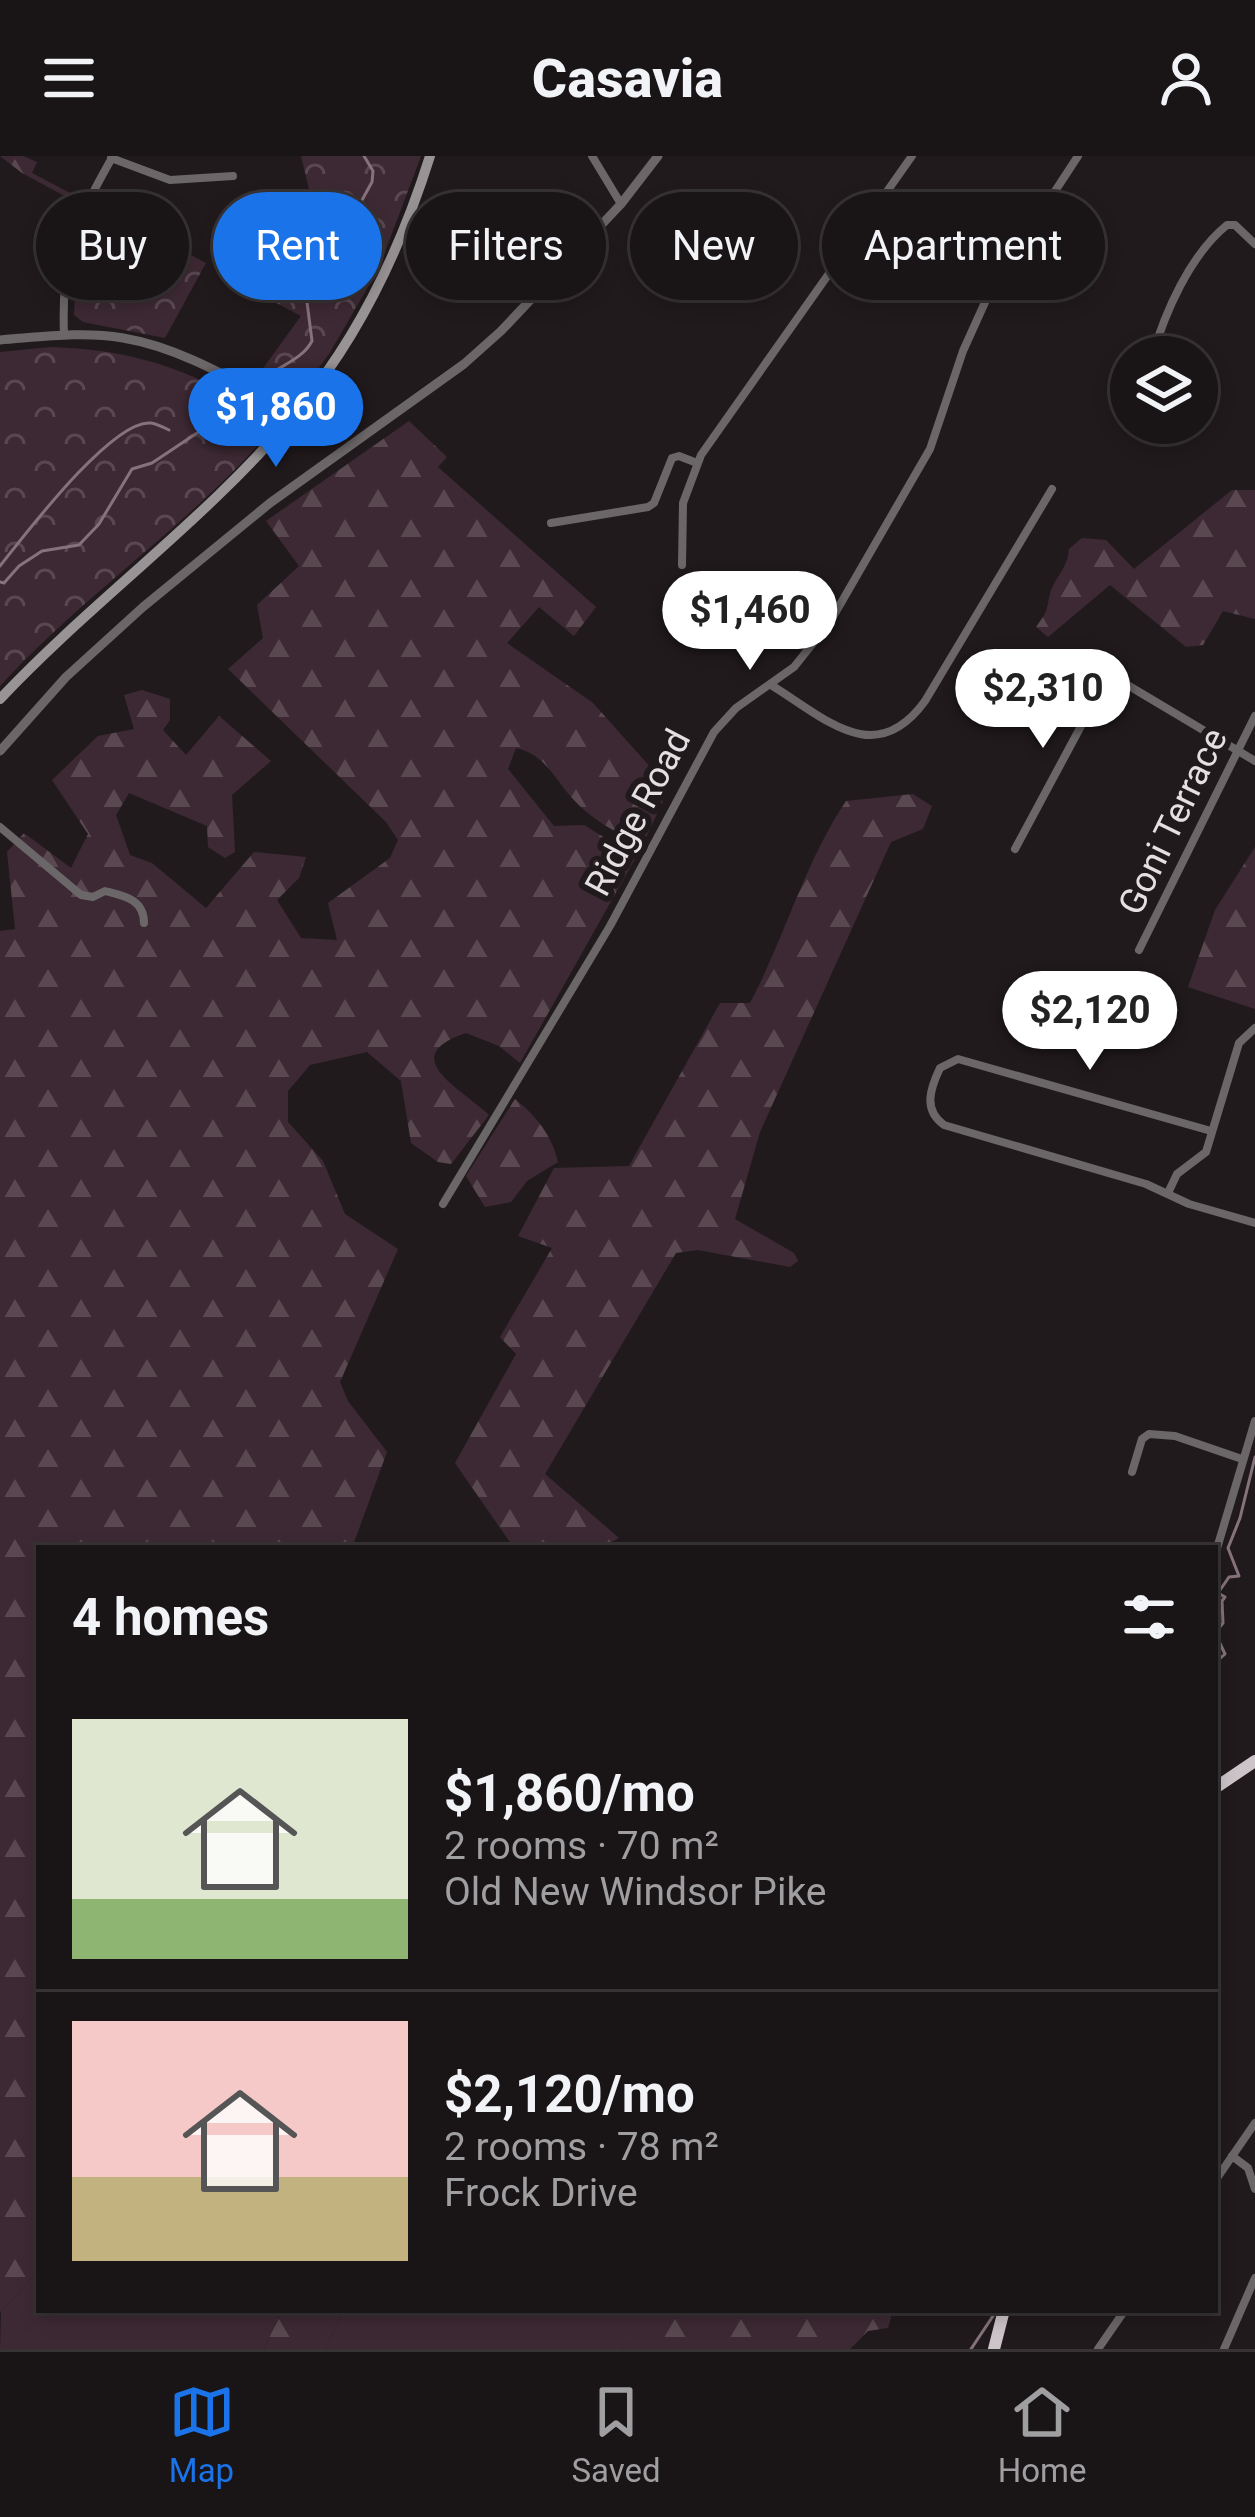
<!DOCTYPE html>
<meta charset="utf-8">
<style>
body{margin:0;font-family:Roboto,sans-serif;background:#221d1f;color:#f1f3f6;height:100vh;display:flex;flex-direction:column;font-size:45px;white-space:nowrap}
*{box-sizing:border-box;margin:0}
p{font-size:39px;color:#9f9ea1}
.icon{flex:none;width:66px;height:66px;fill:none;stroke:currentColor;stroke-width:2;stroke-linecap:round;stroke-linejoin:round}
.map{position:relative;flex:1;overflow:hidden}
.sheet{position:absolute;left:36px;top:1389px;width:1182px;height:768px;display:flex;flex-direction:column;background:#191416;border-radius:0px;box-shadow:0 6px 18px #0003,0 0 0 3px #373335}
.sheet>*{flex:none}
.hud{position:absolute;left:36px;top:36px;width:1185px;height:108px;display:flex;gap:24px}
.fabs{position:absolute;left:1110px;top:180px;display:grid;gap:24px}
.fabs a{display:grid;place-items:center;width:108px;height:108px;border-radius:50%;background:#191416;box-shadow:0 6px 18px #0003,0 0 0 3px #373335;font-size:60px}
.price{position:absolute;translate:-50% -102px;padding:0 27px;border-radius:42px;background:#fff;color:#222;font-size:39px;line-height:78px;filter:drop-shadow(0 3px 6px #0008)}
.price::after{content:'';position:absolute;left:50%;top:72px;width:36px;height:27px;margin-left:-18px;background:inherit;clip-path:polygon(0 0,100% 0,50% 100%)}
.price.current{background:#1a73e8;color:#fff}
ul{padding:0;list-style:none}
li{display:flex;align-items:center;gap:36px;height:300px;padding:0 36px}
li+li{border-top:3px solid #373335}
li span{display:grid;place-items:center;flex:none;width:336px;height:240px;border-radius:0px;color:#555}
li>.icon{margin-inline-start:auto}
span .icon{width:144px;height:144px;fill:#fffc;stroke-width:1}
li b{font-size:51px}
h2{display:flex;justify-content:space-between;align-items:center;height:144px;padding:0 36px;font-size:51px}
.chip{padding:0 42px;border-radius:54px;background:#191416;box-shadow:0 6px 18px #0003,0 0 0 3px #373335;font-size:42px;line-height:108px}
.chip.current{background:#1a73e8;color:#fff}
header{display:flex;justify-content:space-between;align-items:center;height:156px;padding:0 36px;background:#191416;font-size:54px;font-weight:800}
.dock{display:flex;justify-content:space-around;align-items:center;height:168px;border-top:3px solid #373335;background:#191416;font-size:33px;color:#9f9ea1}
.dock a{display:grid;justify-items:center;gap:6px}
.dock .current{color:#1a73e8}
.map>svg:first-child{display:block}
.green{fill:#3d2933}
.forest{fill:url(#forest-firs)}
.park{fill:url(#park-crowns)}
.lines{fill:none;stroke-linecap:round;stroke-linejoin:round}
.stream{stroke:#86727c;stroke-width:3}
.minor{stroke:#6b6769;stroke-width:8}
.tertiary{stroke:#6b6769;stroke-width:9}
.secondary{stroke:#989395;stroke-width:10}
.trunk{stroke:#ccc4c8;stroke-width:12}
.labels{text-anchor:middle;stroke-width:12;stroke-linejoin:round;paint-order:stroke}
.street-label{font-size:36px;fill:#e4dfe2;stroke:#211a1d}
</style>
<header><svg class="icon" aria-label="menu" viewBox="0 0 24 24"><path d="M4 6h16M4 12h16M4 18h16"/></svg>Casavia<svg class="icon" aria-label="person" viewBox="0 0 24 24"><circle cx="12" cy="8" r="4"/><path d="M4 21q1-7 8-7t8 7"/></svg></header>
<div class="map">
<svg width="1255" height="2193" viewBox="0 0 1255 2193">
<defs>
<pattern id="forest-firs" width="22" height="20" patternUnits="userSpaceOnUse" patternTransform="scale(3)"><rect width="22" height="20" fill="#3d2933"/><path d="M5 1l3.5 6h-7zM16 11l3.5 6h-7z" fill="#594850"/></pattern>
<pattern id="park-crowns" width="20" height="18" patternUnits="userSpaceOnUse" patternTransform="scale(3)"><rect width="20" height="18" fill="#3d2933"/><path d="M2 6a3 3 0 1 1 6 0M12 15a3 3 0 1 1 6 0" fill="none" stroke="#594850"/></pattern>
</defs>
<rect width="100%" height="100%" fill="#211a1d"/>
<g class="green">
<polygon points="39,2114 39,2154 282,2154 264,2193 0,2193 1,2156"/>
<polygon points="344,2154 626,2154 637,2162 622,2193 325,2193"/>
</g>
<g class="forest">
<polygon points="0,0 23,0 37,6 32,17 76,40 74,45 22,17"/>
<path d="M409,265L447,301L438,311L596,451L574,480L539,451L507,487L593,547L669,632L643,688C615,677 592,664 571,641C552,619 545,599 516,592L508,613L554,670L584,669L636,701L520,907L499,890L466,877C395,901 461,932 489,959L451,1008L438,1006L411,987L401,925L367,896L310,909L288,935V966L323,1005L345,1058L398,1093L340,1226L348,1245L387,1296L352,1392H39V2114L0,2157V775L15,773L7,696L24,677L71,712L88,678L52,624L98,580L134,573L124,539L142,534L170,543V564L163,574L186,599L219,560L271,605L232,639L235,696L225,702L208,691L207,670L129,637L116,659L130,699L152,707L206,752L254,696L306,701L299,722L277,744L301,782L337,784L328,747L390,702L398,684L386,666L228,513L263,482L257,449L299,410L266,365Z"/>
<path d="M1232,334H1255V463L1223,455L1203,489L1186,491L1110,429L1048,481L1036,471C1052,450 1045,451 1052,432C1059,417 1068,410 1069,393L1082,382L1106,384L1134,413Z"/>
<path d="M913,638L932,650L923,673L891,686L760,976L735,1063L794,1097L798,1105L790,1111L698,1094L676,1097L545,1318L619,1382L600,1392H514L455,1307L516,1198L500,1181L552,1092L518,1080L554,1012L629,1010L720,847H750C785,781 804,708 846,645Z"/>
<polygon points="1255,691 1255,853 1188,831 1215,754"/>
<path d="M515,943C536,960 552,979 558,1006L527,1025L511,1046L485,1051L466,1020Z"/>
<polygon points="282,2154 344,2154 325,2193 264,2193"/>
<polygon points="626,2154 893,2154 888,2172 868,2175 850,2193 622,2193 636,2162"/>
</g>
<g class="park">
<polygon points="301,0 421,0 379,112 329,198 294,246 253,226 301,160 221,118 281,90 309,33"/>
<polygon points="96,49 206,107 165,182 83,166 74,159 77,100"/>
<path d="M51,191C124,194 165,206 231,238L234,250L243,240L275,259L276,269C194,366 86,436 0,530V196Z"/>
</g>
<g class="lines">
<g class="stream">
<polyline points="327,117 342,115 361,125"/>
<path d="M264,223C280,209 302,204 312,185L307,146L312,133L340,95L341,82L372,26L373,15L364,0"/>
<path d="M0,410C24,380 112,263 151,267C157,268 163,271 169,274"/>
<polyline points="0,426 4,427 19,410 42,395 79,389 99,368 132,313 152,307 239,249"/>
<polyline points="1215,1507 1225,1498 1215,1477 1223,1467 1222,1445 1225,1441 1218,1437 1229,1421 1239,1420 1228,1392 1240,1362 1255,1301"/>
<polyline points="971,2193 997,2154"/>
</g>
<g class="minor">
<polyline points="592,0 621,48"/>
<polyline points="111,2 170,24 233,20"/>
<path d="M64,179C61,98 74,69 113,0"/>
<path d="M1152,201C1165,156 1190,99 1227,69H1235L1255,88"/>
<polyline points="551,367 648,351 654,347 672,302 679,300 697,307"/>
<polyline points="682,409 683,347 701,299 912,0"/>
<path d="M771,529C825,562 875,614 925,545L1052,333"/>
<path d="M0,671L81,739L93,741L105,735C124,740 144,743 144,767"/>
<polyline points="1015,693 1109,518 1255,605"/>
<polyline points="1139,794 1255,560"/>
<path d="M1211,975L958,903L940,912C930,933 923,954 944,969L1146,1028L1189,1048L1255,1067"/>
<polyline points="1168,1037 1177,1018 1206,996 1239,887 1255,872"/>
<polyline points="443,1048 610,770 714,576 736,552 794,511 830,466 930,293 963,195 991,133 1078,0"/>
<polyline points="1132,1316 1142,1283 1149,1278 1175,1280 1242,1303"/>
<polyline points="1215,1399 1255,1265"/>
<polyline points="1232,2000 1248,2012 1255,2033"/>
<polyline points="1215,2025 1255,1967"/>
<polyline points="1098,2193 1125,2154"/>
<polyline points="1224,2193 1255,2122"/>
</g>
<g class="tertiary">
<path d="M0,184C41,181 82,175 123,182C184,192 241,229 296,257"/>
<polyline points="0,595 66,521 143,451 270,347 464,208 501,175 621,48 658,0"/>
</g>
<path class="secondary" d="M0,543C96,441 213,359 301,250C360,178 402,89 430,0"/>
<g class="trunk">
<polyline points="1215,1632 1255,1605"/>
<polyline points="994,2193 1004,2154"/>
</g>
</g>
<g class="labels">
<g class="street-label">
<text transform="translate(637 656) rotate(-62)" y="13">Ridge Road</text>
<text transform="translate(1172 665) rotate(-64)" y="13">Goni Terrace</text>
</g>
</g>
</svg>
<div class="fabs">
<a><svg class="icon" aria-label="layers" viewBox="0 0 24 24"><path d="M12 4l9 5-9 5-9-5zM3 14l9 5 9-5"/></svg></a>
</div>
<b class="price current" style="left:276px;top:314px">$1,860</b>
<b class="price" style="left:750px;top:517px">$1,460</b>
<b class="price" style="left:1043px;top:595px">$2,310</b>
<b class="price" style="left:1090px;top:917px">$2,120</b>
<div class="hud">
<a class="chip">Buy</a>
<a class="chip current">Rent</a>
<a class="chip">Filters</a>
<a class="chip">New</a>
<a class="chip">Apartment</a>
</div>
<section class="sheet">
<h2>4 homes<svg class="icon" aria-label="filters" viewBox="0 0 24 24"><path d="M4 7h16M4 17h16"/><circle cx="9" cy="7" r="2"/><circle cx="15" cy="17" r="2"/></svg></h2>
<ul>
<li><span style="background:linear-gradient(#dfe7d0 75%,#8fb573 0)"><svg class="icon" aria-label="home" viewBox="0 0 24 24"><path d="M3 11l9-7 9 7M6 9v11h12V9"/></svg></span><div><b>$1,860/mo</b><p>2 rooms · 70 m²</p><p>Old New Windsor Pike</p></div></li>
<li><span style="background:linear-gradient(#f6c9c9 65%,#c2b280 0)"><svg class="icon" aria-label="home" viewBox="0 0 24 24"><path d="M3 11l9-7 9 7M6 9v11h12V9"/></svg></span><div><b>$2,120/mo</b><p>2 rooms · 78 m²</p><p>Frock Drive</p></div></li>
</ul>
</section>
</div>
<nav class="dock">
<a class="current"><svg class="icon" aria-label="map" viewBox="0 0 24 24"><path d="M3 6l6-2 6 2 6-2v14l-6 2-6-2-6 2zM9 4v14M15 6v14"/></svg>Map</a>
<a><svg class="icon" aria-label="saved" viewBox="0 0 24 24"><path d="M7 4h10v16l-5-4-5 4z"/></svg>Saved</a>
<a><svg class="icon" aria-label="home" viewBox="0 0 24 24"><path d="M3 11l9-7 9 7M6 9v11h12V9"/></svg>Home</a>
</nav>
